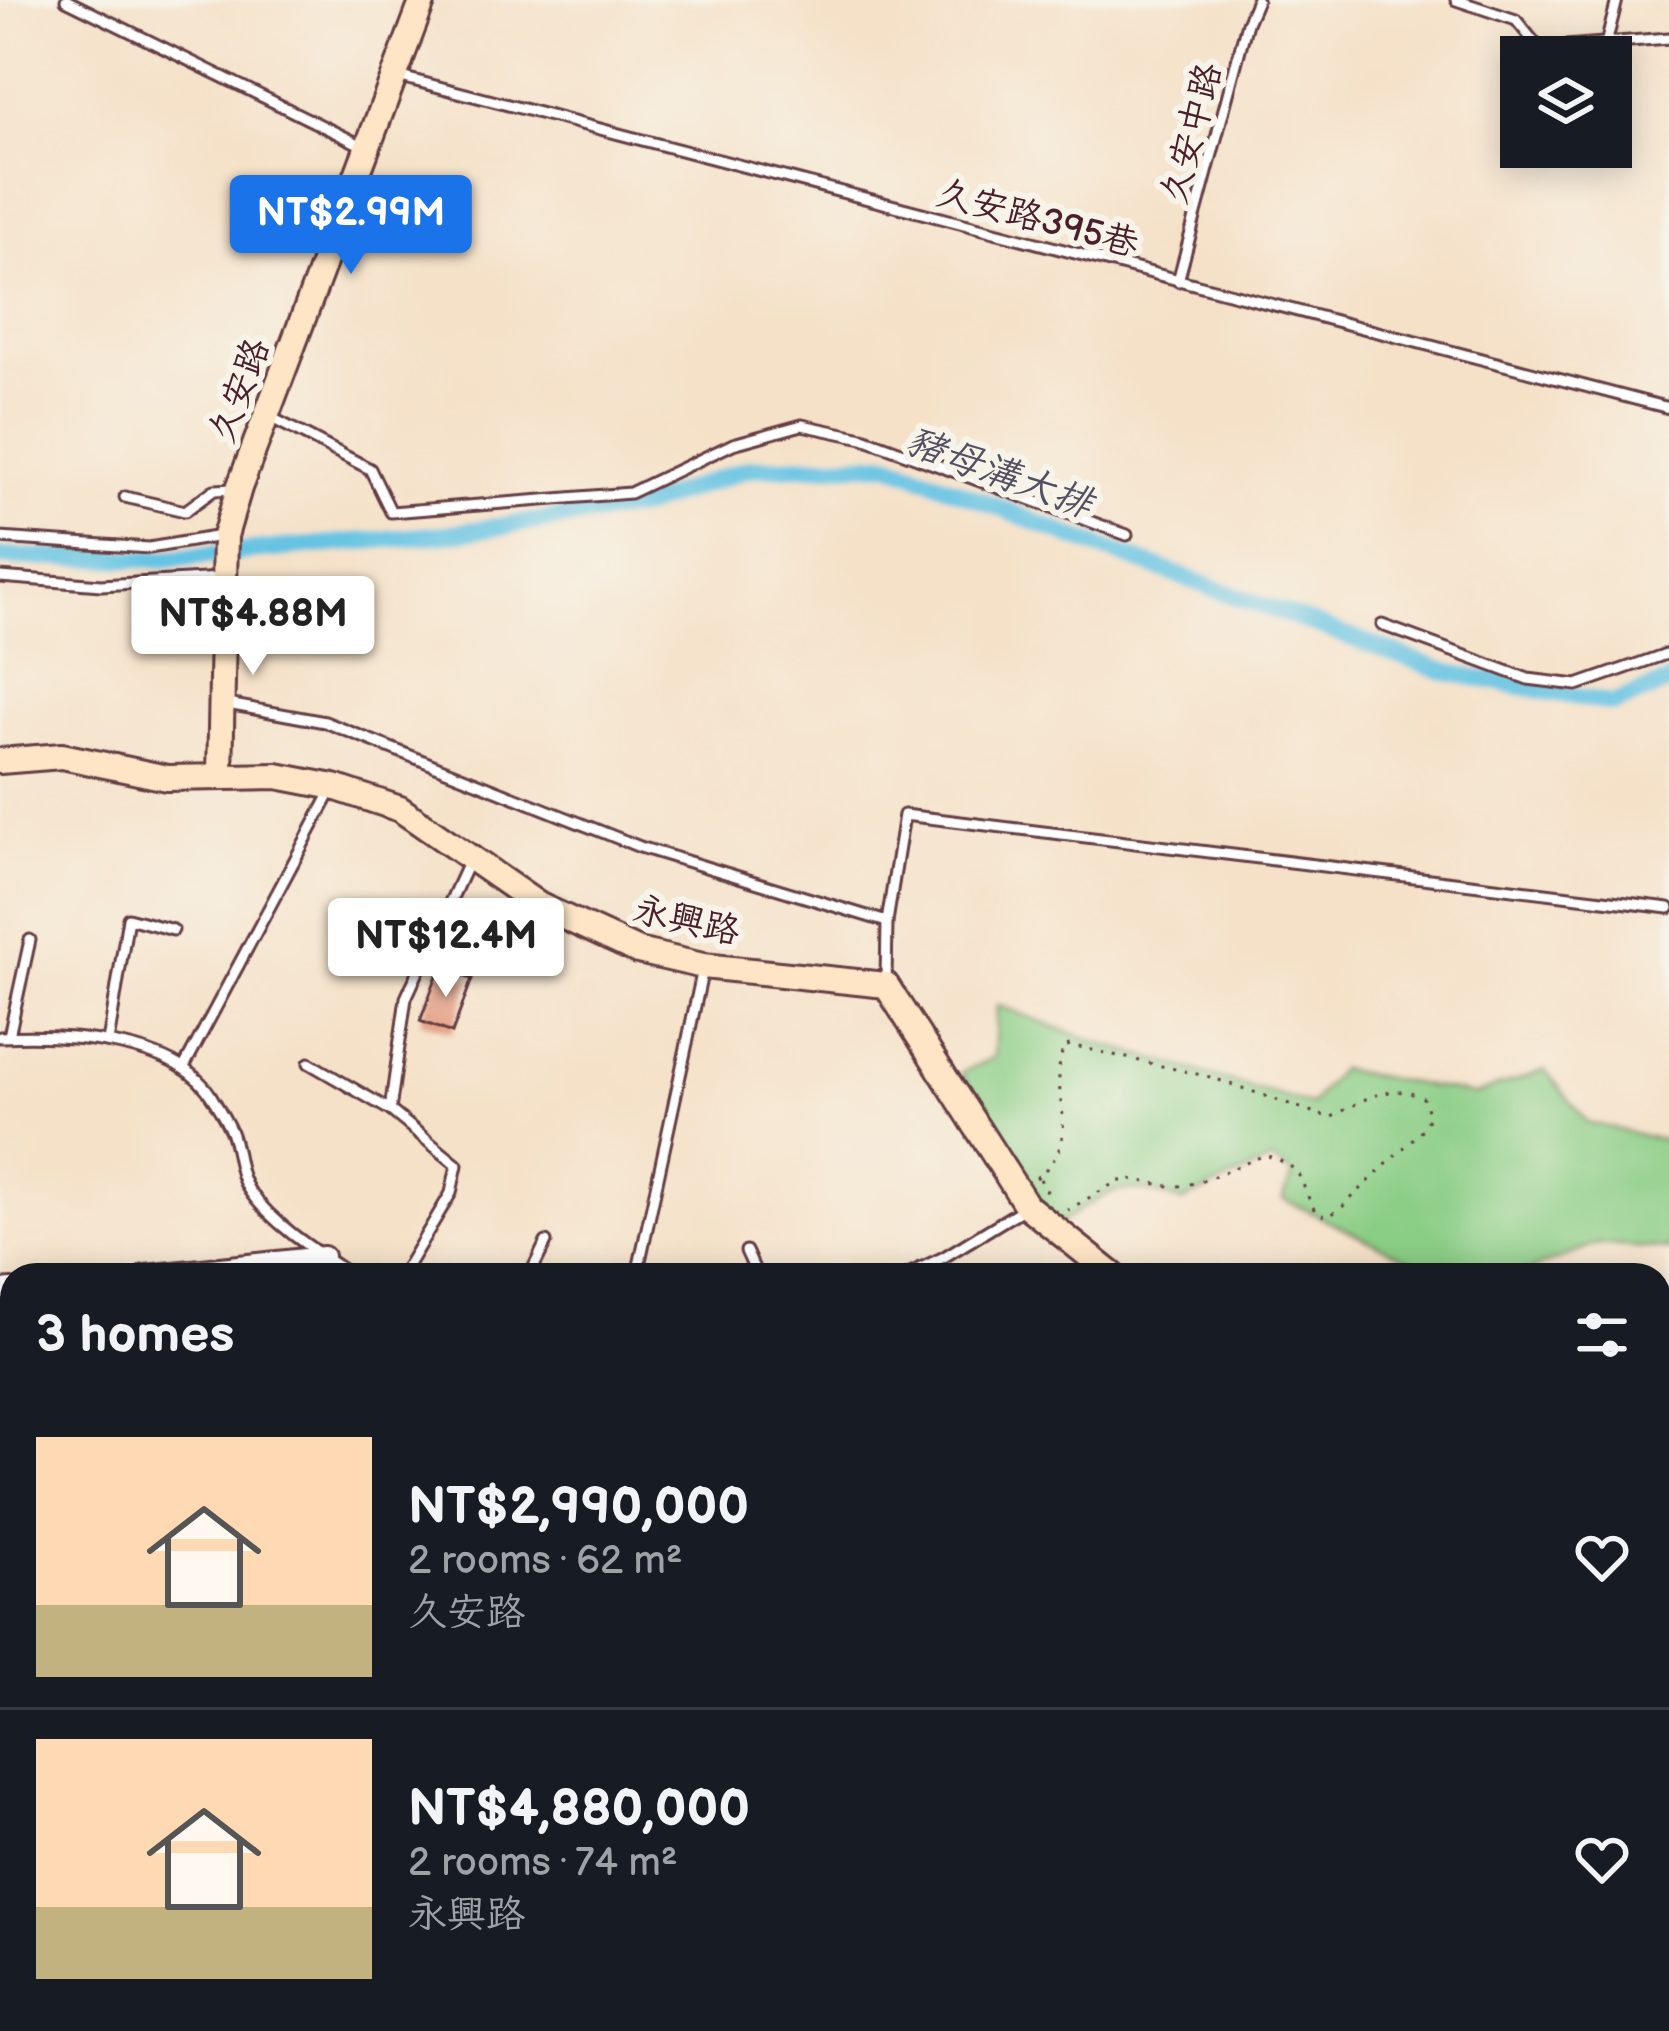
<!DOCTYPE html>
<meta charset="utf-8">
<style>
body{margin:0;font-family:"Balsamiq Sans","LXGW WenKai TC",sans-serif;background:#242831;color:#f1f3f6;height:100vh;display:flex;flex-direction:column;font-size:45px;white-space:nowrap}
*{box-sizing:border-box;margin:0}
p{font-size:39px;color:#9ea1a6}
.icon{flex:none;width:66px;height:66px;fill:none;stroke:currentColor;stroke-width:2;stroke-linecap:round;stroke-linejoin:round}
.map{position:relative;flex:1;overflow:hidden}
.drawer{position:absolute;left:0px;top:1263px;width:1671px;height:768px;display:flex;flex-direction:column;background:#171b24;border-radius:36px 36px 0 0;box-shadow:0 6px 30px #0003}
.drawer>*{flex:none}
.buttons{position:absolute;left:1500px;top:36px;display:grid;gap:24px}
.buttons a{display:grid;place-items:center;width:132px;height:132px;border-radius:0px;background:#171b24;box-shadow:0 6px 30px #0003;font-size:60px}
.price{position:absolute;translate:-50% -102px;padding:0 27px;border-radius:12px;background:#fff;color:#222;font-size:39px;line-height:78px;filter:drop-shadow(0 3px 6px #0008)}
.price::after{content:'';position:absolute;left:50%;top:72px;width:36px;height:27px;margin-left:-18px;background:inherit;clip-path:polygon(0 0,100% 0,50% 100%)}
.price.current{background:#1a73e8;color:#fff}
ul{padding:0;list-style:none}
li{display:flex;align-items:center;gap:36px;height:300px;padding:0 36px}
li+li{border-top:3px solid #363941}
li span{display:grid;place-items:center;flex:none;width:336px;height:240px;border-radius:0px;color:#555}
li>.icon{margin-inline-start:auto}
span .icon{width:144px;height:144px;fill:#fffc;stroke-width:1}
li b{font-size:51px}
h2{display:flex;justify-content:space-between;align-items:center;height:144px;padding:0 36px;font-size:51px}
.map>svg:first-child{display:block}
.green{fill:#8acd85;stroke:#6a7658;stroke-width:3}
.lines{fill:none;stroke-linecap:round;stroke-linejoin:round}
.canal{stroke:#65c3e3;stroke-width:18}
.building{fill:#e29479}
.lane-casing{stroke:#643c43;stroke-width:15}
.street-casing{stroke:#643c43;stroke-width:24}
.secondary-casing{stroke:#643c43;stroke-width:30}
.path{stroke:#643c43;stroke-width:3;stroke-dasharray:3 9;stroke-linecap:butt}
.lane{stroke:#fff;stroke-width:9}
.street{stroke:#fff;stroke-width:18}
.secondary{stroke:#fde5c5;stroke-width:24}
.labels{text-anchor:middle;stroke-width:12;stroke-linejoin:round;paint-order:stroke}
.street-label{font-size:36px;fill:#4a1f2b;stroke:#f7f3e8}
.water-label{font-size:39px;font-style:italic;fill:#525062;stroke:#f7f3e8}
</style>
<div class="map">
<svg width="1669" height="2031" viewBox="0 0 1669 2031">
<rect width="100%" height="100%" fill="#f7f3e8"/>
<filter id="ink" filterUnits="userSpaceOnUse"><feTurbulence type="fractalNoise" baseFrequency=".00833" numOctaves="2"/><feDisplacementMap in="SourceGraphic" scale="24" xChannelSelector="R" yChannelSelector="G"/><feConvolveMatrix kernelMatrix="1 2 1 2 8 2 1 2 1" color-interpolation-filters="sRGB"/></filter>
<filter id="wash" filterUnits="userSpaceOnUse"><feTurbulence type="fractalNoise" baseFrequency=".004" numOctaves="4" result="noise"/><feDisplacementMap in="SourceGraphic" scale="48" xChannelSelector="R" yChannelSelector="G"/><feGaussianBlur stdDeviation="2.7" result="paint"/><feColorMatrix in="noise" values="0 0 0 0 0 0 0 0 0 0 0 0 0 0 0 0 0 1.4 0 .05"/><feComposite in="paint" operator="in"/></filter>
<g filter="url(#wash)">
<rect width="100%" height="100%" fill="#f5e1c8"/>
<path class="green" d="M997,1005L1098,1043L1311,1105L1339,1069L1474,1095L1545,1070L1587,1122L1669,1142V1250L1597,1244L1519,1275H1442L1283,1199L1293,1175L1273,1160L1182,1202C1117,1179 1110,1190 1055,1227L961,1073L994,1057Z"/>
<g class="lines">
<polyline class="canal" points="0,557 159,559 446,534 641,507 749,468 889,463 1075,538 1446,672 1613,704 1669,682"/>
</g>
<g id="blocks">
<polygon class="building" points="440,968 472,979 452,1033 420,1021"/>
</g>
</g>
<g filter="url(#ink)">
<use href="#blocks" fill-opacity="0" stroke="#643c43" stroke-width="3"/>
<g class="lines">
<g class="lane-casing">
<g id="lane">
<polyline points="66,0 363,146"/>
<polyline points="1456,0 1516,20 1539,48 1669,38"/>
<polyline points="1606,44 1617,0"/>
<polyline points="397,76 1669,408"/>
<polyline points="1178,281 1247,23 1257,0"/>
<polyline points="270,417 370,469 391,512 630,493 733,444 802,425 863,438 1127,535"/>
<polyline points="125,497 185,511 214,490 234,489"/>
<polyline points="0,538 149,548 221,536"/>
<polyline points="0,577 101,585 222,578"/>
<polyline points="1382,625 1528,679 1577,685 1669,653"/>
<polyline points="222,703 325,722 640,847 887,922"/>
<polyline points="886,980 887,922 904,815 1669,908"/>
<polyline points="9,1036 30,940"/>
<path d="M0,1037C62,1034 179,1038 213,1099C219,1109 226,1120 231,1132C239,1152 237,1175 251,1193C275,1226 317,1252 351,1275"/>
<polyline points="108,1042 128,918 173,930"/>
<polyline points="309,1063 390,1110 457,1165 451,1193 402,1275"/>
<polyline points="184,1067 331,792"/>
<polyline points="390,1110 406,998 468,863"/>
<polyline points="746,1251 757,1275"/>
<polyline points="530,1275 546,1242"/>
<polyline points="637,1275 703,969"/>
<polyline points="906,1275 944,1257 1023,1209"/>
<polyline points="0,1931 12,1929"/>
<polyline points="1211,2031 1215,2019"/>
</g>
</g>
<g class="street-casing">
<g id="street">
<polyline points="145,1275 324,1256"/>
<polyline points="0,1290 12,1289"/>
<polyline points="1659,1797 1669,1787"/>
<polyline points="1185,2019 1197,2031"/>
<polyline points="1451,2031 1461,2019"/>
</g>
</g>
<g class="secondary-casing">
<g id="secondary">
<polyline points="0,761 62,756 167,778 277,776 334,787 400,809 540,906 638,951 703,966 886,985 1027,1206 1113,1275"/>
<polyline points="220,776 225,536 239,488 423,0"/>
<polyline points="1659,1741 1669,1750"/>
</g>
</g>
<g class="path">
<path d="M1036,1178C1089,1136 1045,1094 1064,1047L1070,1045L1210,1077L1330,1118C1362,1101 1390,1080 1425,1099L1428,1119L1419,1133L1339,1210L1326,1217L1315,1211C1296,1176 1307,1169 1265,1155L1200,1182L1174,1187L1130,1179L1116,1182L1068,1210"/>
<polyline points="1040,1179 1050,1197"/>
</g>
<use href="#lane" class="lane"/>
<use href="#street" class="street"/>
<use href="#secondary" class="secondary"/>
</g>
</g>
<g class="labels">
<g class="street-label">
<text transform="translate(1190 133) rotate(-75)" y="13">久安中路</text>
<text transform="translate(1038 217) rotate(15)" y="13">久安路395巷</text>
<text transform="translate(238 390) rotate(-69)" y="13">久安路</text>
<text transform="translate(687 919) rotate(13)" y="13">永興路</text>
</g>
<g class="water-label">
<text transform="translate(1000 471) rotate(20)" y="14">豬母溝大排</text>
</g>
</g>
</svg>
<div class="buttons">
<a><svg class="icon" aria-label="layers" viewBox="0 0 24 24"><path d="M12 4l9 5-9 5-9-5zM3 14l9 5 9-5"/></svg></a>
</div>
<b class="price current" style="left:351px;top:277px">NT$2.99M</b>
<b class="price" style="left:253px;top:678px">NT$4.88M</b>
<b class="price" style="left:446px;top:1000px">NT$12.4M</b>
<section class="drawer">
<h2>3 homes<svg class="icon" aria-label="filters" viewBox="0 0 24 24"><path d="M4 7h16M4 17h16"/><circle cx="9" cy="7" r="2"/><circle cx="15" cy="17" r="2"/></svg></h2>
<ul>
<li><span style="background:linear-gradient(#ffd9b3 70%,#c2b280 0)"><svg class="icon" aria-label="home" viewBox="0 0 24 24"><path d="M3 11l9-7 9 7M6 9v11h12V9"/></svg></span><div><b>NT$2,990,000</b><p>2 rooms · 62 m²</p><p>久安路</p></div><svg class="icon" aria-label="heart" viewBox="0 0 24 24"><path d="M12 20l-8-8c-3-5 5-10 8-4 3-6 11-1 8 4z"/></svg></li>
<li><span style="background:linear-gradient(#ffd9b3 70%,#c2b280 0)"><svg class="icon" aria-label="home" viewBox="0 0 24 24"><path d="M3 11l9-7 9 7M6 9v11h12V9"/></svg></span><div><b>NT$4,880,000</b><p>2 rooms · 74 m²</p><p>永興路</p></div><svg class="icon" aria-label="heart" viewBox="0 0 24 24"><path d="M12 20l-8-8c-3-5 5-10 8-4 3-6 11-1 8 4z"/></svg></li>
</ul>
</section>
</div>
